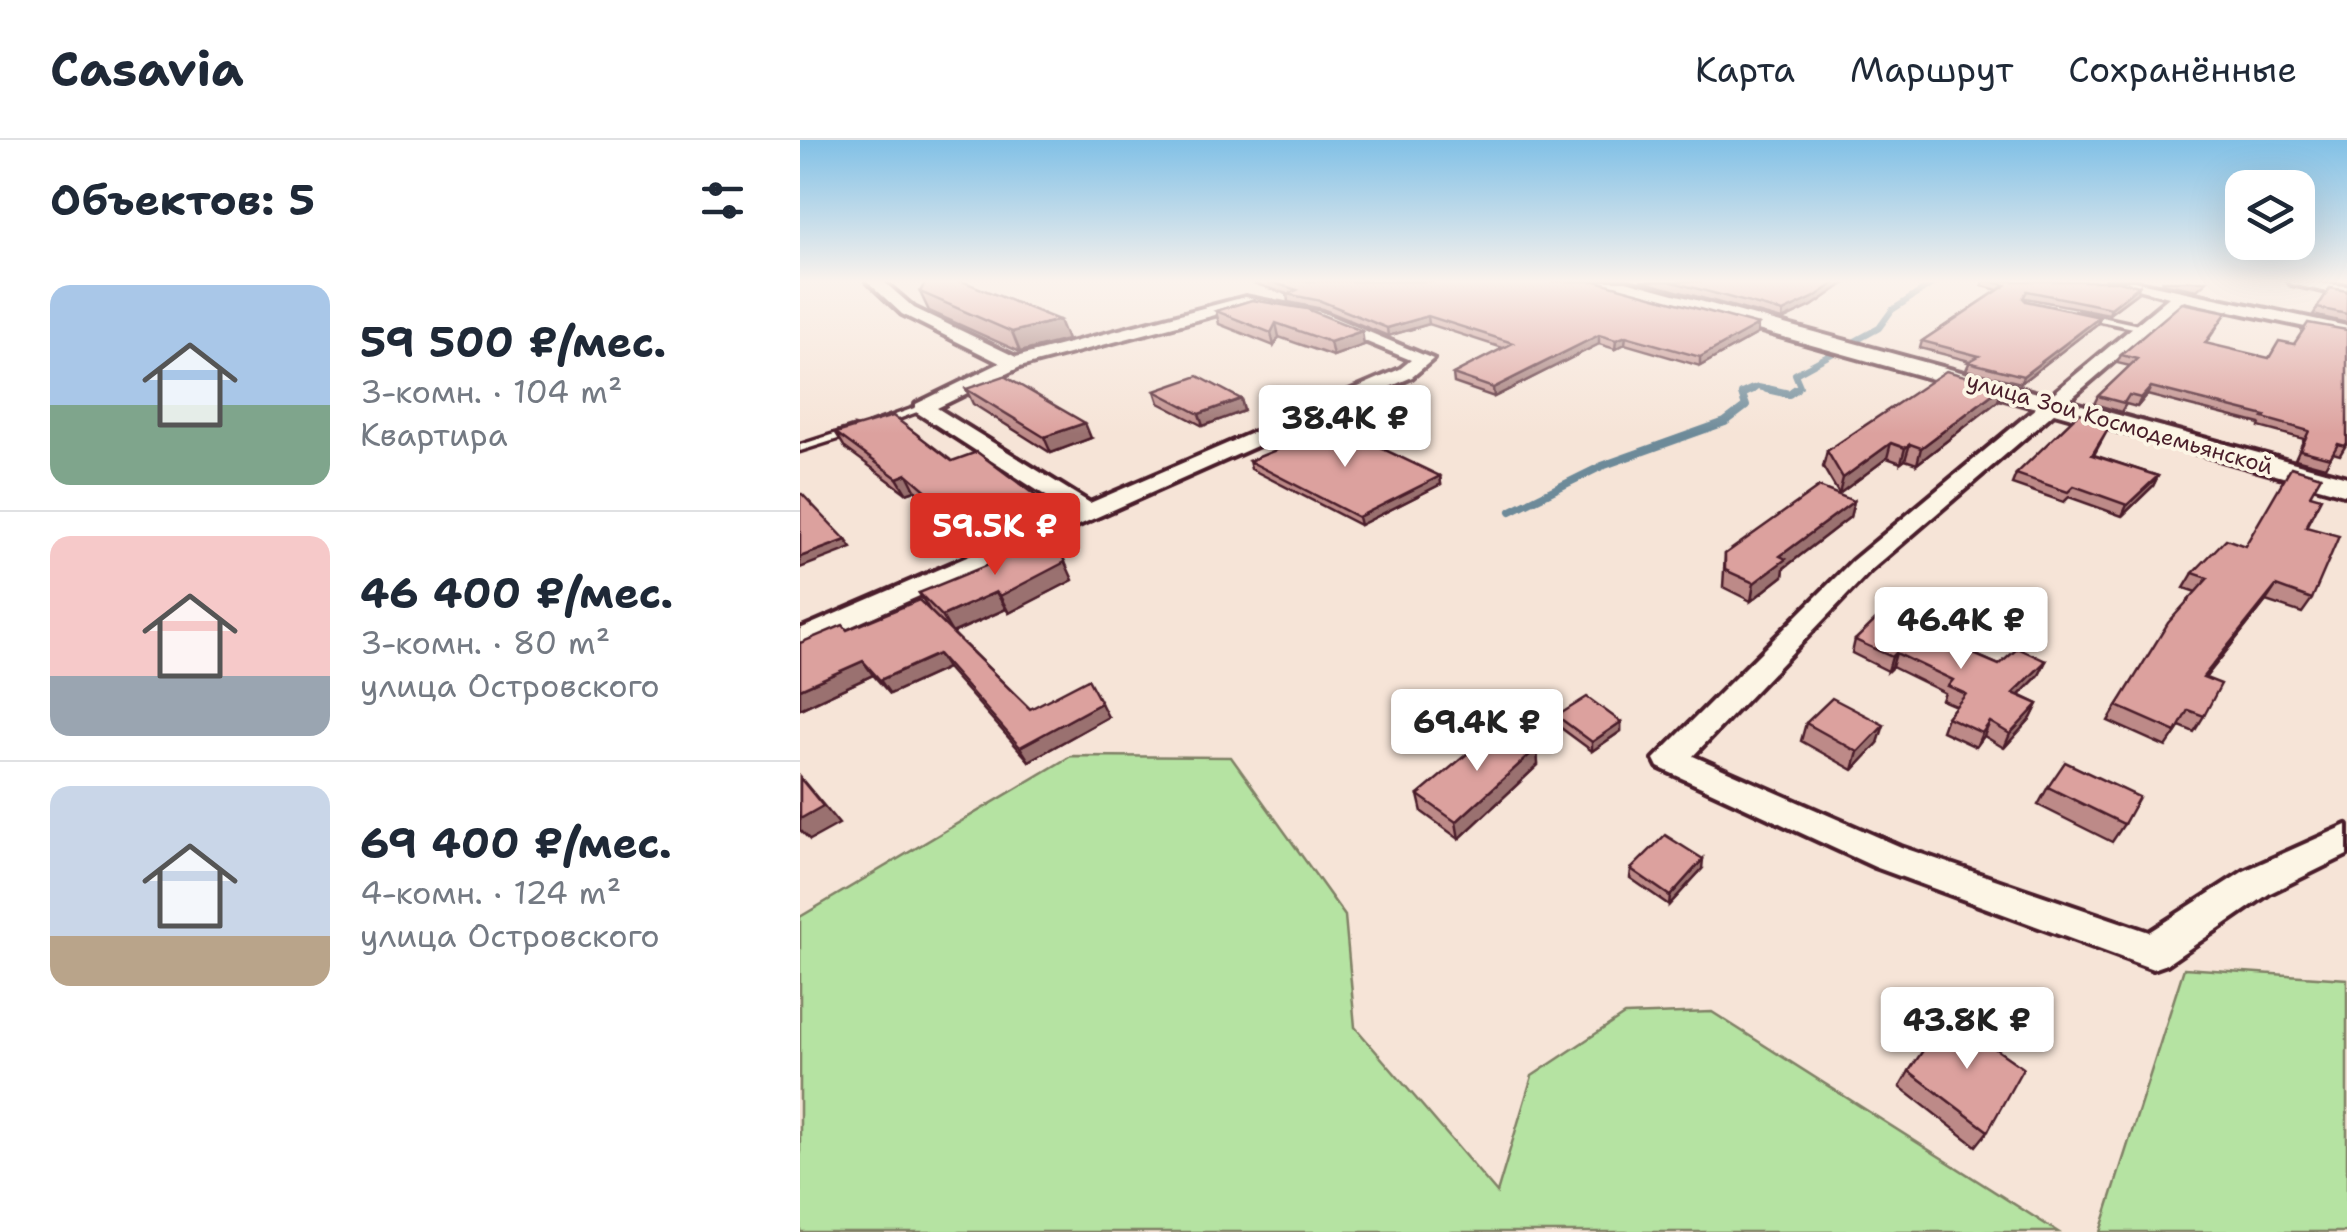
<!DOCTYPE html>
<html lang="ru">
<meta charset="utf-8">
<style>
body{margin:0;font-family:"Shantell Sans",sans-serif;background:#f2f2f3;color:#1f2937;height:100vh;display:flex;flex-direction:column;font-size:38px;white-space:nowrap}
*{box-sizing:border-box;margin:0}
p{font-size:32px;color:#747a83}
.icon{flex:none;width:55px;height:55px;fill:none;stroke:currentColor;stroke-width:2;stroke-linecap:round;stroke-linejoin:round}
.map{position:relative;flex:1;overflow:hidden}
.panel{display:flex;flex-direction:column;background:#fff;width:800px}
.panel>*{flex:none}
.fabs{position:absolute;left:1425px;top:30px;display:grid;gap:20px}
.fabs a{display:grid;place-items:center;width:90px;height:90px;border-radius:20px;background:#fff;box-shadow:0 10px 40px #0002;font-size:50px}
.price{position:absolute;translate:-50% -85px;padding:0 22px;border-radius:10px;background:#fff;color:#222;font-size:32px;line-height:65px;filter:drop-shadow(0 2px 5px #0008)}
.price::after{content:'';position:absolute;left:50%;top:60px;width:30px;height:22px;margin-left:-15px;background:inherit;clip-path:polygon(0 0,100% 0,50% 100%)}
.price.selected{background:#d93025;color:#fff}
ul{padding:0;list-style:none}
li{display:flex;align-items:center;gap:30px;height:250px;padding:0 50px}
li+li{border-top:2px solid #e0e1e3}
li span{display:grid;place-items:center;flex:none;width:280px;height:200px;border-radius:20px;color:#555}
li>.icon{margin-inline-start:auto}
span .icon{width:120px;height:120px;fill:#fffc;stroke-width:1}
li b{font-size:42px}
h2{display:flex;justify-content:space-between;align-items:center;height:120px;padding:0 50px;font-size:42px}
header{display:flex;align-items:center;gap:60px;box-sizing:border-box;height:140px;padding:0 50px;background:#fff;border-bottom:2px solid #e0e1e3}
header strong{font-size:48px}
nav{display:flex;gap:55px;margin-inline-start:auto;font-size:35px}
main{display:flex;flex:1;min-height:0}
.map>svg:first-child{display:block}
.green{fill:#b5e3a2;stroke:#808166;stroke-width:2.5}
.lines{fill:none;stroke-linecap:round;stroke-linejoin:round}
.stream-far1{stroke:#6d8a99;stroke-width:6}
.stream{stroke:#6d8a99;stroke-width:8}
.service-casing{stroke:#4a1f2b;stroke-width:7}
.minor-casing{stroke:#4a1f2b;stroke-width:8}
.tertiary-casing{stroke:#4a1f2b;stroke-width:8}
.service{fill:#fcf5e5;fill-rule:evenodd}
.minor{fill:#fcf5e5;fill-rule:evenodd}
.tertiary{fill:#fcf5e5;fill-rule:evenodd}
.wall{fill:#bd8a88;stroke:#4a1f2b;stroke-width:2.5}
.shaded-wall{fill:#9a716f;stroke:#4a1f2b;stroke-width:2.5}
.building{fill:#dca19e;stroke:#4a1f2b;stroke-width:2.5}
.labels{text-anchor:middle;stroke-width:8;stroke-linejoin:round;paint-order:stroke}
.far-street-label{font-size:22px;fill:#4a1f2b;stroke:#fcf5e5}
</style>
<header>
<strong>Casavia</strong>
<nav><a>Карта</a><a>Маршрут</a><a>Сохранённые</a></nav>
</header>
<main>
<section class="panel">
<h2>Объектов: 5<svg class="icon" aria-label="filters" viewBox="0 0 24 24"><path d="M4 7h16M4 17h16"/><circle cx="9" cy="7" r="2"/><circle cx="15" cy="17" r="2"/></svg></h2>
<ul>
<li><span style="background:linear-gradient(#a9c7e8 60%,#7fa58c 0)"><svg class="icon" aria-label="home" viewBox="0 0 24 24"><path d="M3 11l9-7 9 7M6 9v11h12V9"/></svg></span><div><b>59 500 ₽/мес.</b><p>3-комн. · 104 m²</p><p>Квартира</p></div></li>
<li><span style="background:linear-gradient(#f6c9c9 70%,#9aa5b1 0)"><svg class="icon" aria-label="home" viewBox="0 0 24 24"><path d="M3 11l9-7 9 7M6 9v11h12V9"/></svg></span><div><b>46 400 ₽/мес.</b><p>3-комн. · 80 m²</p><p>улица Островского</p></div></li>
<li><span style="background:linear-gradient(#c9d6e8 75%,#b9a48a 0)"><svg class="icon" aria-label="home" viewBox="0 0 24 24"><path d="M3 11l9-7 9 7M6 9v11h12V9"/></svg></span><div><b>69 400 ₽/мес.</b><p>4-комн. · 124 m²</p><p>улица Островского</p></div></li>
</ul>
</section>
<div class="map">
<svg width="1547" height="1092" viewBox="0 0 1547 1092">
<rect width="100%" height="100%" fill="#f6e4d7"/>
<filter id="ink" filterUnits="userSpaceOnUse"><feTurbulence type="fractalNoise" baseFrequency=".01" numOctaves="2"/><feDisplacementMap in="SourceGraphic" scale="20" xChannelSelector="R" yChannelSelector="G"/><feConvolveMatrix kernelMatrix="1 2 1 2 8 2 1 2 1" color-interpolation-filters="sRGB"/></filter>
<g filter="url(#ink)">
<g class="green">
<polygon points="271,616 431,617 545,776 555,887 697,1053 732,936 824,875 912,872 1258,1092 0,1092 0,777"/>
<polygon points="1384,828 1547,839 1547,1092 1300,1092"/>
</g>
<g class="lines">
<g class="stream-far1">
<polyline points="948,251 958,247 978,251"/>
<polyline points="992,251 1000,246 995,234 1079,188 1092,170 1137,141"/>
</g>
<g class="stream">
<polyline points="967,249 989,254 996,249"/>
<polyline points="711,371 802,326 925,282 946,266 942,254 953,249"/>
</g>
<g class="service-casing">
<g id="service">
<polygon points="1279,172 1343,186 1347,188 1343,190 1276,176 1275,174"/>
<polygon points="120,266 128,268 79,286 70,284"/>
<polygon points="53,288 57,289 57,293 0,311 0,305"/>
</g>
</g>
<g class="minor-casing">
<g id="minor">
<path d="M67,141H83L114,168L216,217L445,157L521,172L633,219L612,237L0,509V489L271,372L116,272V264L200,223L102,174ZM445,167L511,179L611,220L600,229L290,363L137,268L220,227Z"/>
<polygon points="1307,141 1334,141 1547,186 1547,196 1384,161 1070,431 893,616 1101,707 1349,792 1444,731 1547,685 1547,715 1470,753 1367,824 1353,829 1075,727 858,627 854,619 1052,421 1369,157"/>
<polygon points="1489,141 1547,146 1547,156 1491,144"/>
</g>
</g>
<g class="tertiary-casing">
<polygon id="tertiary" points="794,141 826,141 1547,337 1547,355 797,145"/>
</g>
<use href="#service" class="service"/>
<use href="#minor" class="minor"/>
<use href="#tertiary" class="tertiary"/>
</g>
<g class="wall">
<polygon points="447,141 796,141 957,194 900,226 825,204 815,209 799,204 694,257 654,243 653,234 703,208 629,184 588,196 522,169 488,162 487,154"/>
<polygon points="840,141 1048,141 1012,166 982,180"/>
<polygon points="1184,141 1319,141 1337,153 1309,174 1225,158 1226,161 1300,177 1297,184 1221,243 1166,230 1170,221 1120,208 1122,201 1198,150 1182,146"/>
<polygon points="1362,141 1407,141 1397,150 1361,143"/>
<polygon points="1530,148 1547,151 1547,183 1513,175"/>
<polygon points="120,152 267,200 220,212 129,171"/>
<polygon points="452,160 564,205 533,216 479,197 474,206 419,184 416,171"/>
<polygon points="1427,172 1406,203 1547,303 1540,315 1533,313 1525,327 1495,319 1504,299 1459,287 1460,284 1347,255 1337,267 1326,264 1321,272 1294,264 1298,256 1330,226 1317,223 1321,215"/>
<polygon points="166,249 291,298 251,313 173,264"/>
<polygon points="355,251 441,259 444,271 403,286 359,263"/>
<polygon points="1198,261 1117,324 1105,320 1101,323 1087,318 1039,354 1023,327 1027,311"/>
<polygon points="1312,282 1294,315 1358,336 1353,346 1322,376 1269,357 1264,362 1212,344 1216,334"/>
<polygon points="36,293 248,375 177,403 115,350 106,353 45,308"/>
<polygon points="449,321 640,336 641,344 560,385 451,329"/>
<polygon points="1510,355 1506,387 1512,459 1502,473 1466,461 1405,538 1404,576 1394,592 1380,586 1366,607 1308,581 1317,566 1396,452 1384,448 1393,433 1445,406"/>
<polygon points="1054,361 1050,377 984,428 983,436 951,461 923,447 925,414"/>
<polygon points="273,440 209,473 206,469 153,493 230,569 308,577 229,621 147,528 90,554 73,535 0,569 0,503 130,471 119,453"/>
<polygon points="1139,492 1137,498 1199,525 1246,521 1239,535 1219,555 1238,564 1231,578 1204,608 1184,596 1176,607 1142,591 1147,577 1156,566 1142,560 1145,553 1092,527 1088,531 1052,513 1055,500"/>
<polygon points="757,576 821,582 821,591 792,611 757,585"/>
<polygon points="1006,583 1078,603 1053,630 1001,601"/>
<polygon points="737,608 738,625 659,699 622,672 618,655"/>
<polygon points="1248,647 1324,684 1312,702 1238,665"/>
<polygon points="831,729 902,729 869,765 830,738"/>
<polygon points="1109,931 1188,991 1176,1006 1100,947"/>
</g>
<g class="shaded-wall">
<polygon points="1038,141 1048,141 1012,166 982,180 983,172"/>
<polygon points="1339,146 1337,153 1309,174 1311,168"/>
<polygon points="628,176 629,184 588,196 587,188"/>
<polygon points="1300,177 1297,184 1221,243 1223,236"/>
<polygon points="259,180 267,200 220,212 212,192"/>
<polygon points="476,183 479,197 474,206 471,193"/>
<polygon points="958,185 957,194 900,226 900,217"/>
<polygon points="562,191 564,205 533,216 530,202"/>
<polygon points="799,195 799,204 694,257 693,248"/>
<polygon points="826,196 825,204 815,209 816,200"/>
<polygon points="1203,246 1198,261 1117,324 1121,308"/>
<polygon points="1351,247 1347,255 1337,267 1341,258"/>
<polygon points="441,259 444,271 403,286 399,274"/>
<polygon points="285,283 291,298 251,313 244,297"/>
<polygon points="1091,303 1087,318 1039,354 1043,338"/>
<polygon points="1110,304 1105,320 1101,323 1105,308"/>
<polygon points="107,334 115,350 106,353 97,338"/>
<polygon points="640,336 641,344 560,385 558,377"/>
<polygon points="1358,336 1353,346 1322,376 1327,365"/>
<polygon points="240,359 248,375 177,403 168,387"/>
<polygon points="1054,361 1050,377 984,428 983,436 951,461 954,443 980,416"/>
<polygon points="254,398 273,440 209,473 200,456"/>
<polygon points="46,400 52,408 0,428 0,417"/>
<polygon points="1476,446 1466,461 1394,552 1403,537"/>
<polygon points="196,452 206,469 152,493 142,476"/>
<polygon points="1096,513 1092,527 1088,531 1092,517"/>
<polygon points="138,514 147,528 90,554 80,540"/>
<polygon points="63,521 73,535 0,569 0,549"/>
<polygon points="1246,521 1239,535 1207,567 1213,553"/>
<polygon points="301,563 308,577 229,621 220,607"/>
<polygon points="1238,564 1231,578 1204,608 1210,594"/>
<polygon points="821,582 821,591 792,611 792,602"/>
<polygon points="1190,582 1184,596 1176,607 1182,593"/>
<polygon points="1084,585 1078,603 1053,630 1058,612"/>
<polygon points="737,608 738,625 659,699 656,682"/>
<polygon points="0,637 39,684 10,700 0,690"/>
<polygon points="903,719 902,729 869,765 870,756"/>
</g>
<g class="building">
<polygon points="126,141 162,141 259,180 212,192 120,152"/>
<polygon points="468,141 796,141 958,185 900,217 826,196 816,200 799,195 693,248 653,234 713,203 628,176 587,188 521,161 487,154 497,150"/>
<polygon points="869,141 1038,141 1013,158 983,172"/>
<polygon points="1189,141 1319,141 1339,146 1311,168 1227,151 1223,158 1226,161 1300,177 1223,236 1168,222 1179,216 1122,201 1206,145"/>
<polygon points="1530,148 1547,151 1547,174 1517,168"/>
<polygon points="452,160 507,169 562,191 530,202 476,183 471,193 416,171"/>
<polygon points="1382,163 1427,172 1405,203 1469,218 1479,201 1494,204 1508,183 1547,190 1547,303 1545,306 1538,304 1530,318 1500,310 1509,291 1463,278 1465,276 1351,247 1341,258 1329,255 1324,263 1298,256 1337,219 1321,215"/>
<polygon points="1146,231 1203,246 1121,308 1110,304 1105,308 1091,303 1043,338 1027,311"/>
<polygon points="204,236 285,283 244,297 166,249"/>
<polygon points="398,236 441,259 399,274 355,251"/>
<polygon points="1279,273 1312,282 1292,315 1358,336 1327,365 1274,346 1268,352 1216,334"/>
<polygon points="93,276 152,321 177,312 240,359 168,387 107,334 97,338 36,293"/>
<polygon points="535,286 640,336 558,377 449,321"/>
<polygon points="1491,327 1521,336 1510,355 1521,358 1506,387 1539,396 1512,459 1476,446 1403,537 1421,544 1404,576 1388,570 1376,592 1317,566 1368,483 1408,438 1393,433 1426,399 1445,406"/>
<polygon points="1019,347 1054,361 980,416 986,419 954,443 925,430 925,414"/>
<polygon points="0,354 2,354 46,400 0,417"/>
<polygon points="254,398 265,422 200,456 196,452 142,476 119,453"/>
<polygon points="119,460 230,569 288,539 301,563 220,607 138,514 80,540 63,521 0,549 0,503 43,485 47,490"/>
<polygon points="1087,469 1139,492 1134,497 1199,525 1218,508 1246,521 1213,553 1238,564 1210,594 1190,582 1182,593 1147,577 1166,554 1148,546 1153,540 1096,513 1092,517 1055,500"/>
<polygon points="787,557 821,582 792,602 757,576"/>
<polygon points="1032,558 1084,585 1058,612 1006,583"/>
<polygon points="699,587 737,608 656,682 618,655"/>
<polygon points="1265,622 1339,657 1324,684 1248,647"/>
<polygon points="0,638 23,666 0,679"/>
<polygon points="865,695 903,719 870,756 831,729"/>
<polygon points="1147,875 1223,928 1188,991 1109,931"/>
</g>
</g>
<linearGradient id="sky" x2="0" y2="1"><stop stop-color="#80c0e6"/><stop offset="0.48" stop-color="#fbf3ed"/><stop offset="1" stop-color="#fbf3ed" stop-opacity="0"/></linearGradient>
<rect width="1547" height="294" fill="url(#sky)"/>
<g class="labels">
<g class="far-street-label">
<text transform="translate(1320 283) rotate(16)" y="8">улица Зои Космодемьянской</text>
</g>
</g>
</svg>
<div class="fabs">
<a><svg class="icon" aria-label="layers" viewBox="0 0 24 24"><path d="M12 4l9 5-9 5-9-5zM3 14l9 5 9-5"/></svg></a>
</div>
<b class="price" style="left:545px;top:330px">38.4K ₽</b>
<b class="price selected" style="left:195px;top:438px">59.5K ₽</b>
<b class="price" style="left:1161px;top:532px">46.4K ₽</b>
<b class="price" style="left:677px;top:634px">69.4K ₽</b>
<b class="price" style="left:1167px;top:932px">43.8K ₽</b>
</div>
</main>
